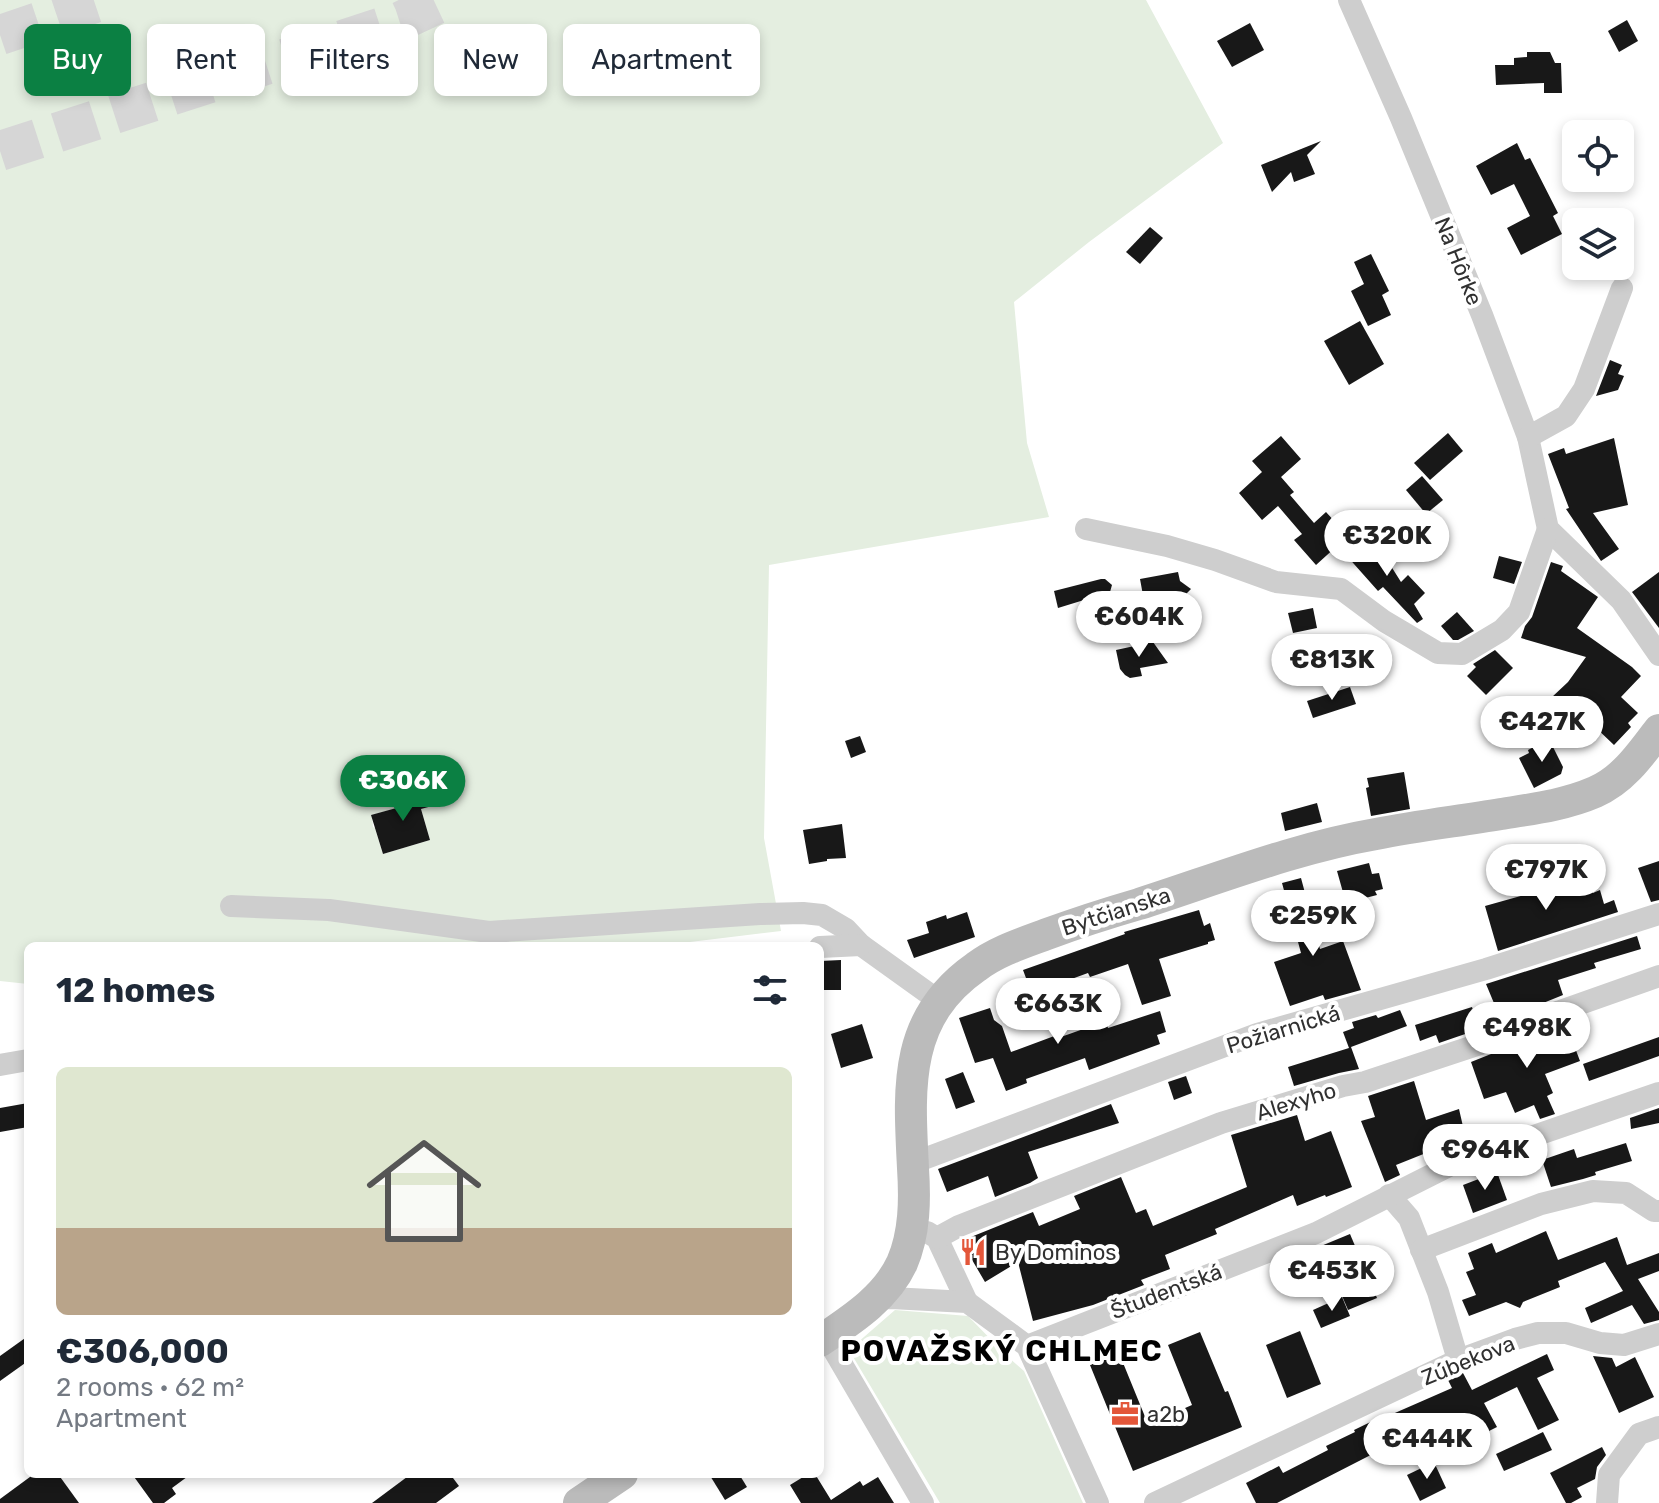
<!DOCTYPE html>
<meta charset="utf-8">
<style>
body{margin:0;font-family:Rubik,sans-serif;background:#f2f2f3;color:#1f2937;height:100vh;display:flex;flex-direction:column;font-size:30px;white-space:nowrap}
*{box-sizing:border-box;margin:0}
p{font-size:26px;color:#747a83}
.icon{flex:none;width:44px;height:44px;fill:none;stroke:currentColor;stroke-width:2;stroke-linecap:round;stroke-linejoin:round}
.map{position:relative;flex:1;overflow:hidden}
.sheet{position:absolute;left:24px;top:942px;width:800px;height:536px;display:flex;flex-direction:column;background:#fff;border-radius:12px;box-shadow:0 4px 12px #0003}
.sheet>*{flex:none}
.guide{position:absolute;left:24px;top:24px;width:800px;height:72px;display:flex;gap:16px}
.tools{position:absolute;left:1562px;top:120px;display:grid;gap:16px}
.tools a{display:grid;place-items:center;width:72px;height:72px;border-radius:12px;background:#fff;box-shadow:0 4px 12px #0003;font-size:40px}
.price{position:absolute;translate:-50% -68px;padding:0 18px;border-radius:28px;background:#fff;color:#222;font-size:26px;line-height:52px;filter:drop-shadow(0 2px 4px #0008)}
.price::after{content:'';position:absolute;left:50%;top:48px;width:24px;height:18px;margin-left:-12px;background:inherit;clip-path:polygon(0 0,100% 0,50% 100%)}
.price.active{background:#0b8043;color:#fff}
ul{padding:0;list-style:none}
li{display:grid;align-content:center;gap:16px;height:424px;padding:0 32px}
li+li{border-top:2px solid #e0e1e3}
li span{display:grid;place-items:center;height:248px;border-radius:12px;color:#555}
li>.icon{margin-inline-start:auto}
span .icon{width:144px;height:144px;fill:#fffc;stroke-width:1}
li b{font-size:34px}
h2{display:flex;justify-content:space-between;align-items:center;height:96px;padding:0 32px;font-size:34px}
.tag{padding:0 28px;border-radius:12px;background:#fff;box-shadow:0 4px 12px #0003;font-size:28px;line-height:72px}
.tag.active{background:#0b8043;color:#fff}
.map>svg:first-child{display:block}
.green{fill:#e4eee0;fill-rule:evenodd}
.building{fill:#181818}
.lines{fill:none;stroke-linecap:round;stroke-linejoin:round}
.highway-tunnel{stroke:#d6d6d6;stroke-width:40;stroke-dasharray:40 20;stroke-linecap:butt}
.street{stroke:#cecece;stroke-width:22}
.secondary{stroke:#bbb;stroke-width:32}
.labels{text-anchor:middle;stroke-width:8;stroke-linejoin:round;paint-order:stroke}
.street-label{font-size:22px;fill:#313131;stroke:#fff}
.poi-label{font-size:22px;fill:#313131;stroke:#fff;text-anchor:start}
.district-label{font-size:30px;font-weight:bold;letter-spacing:2px;fill:#000;stroke:#fff}
</style>
<div class="map">
<svg width="1659" height="1503" viewBox="0 0 1659 1503">
<rect width="100%" height="100%" fill="#fff"/>
<g class="green">
<path d="M0,0H1146L1223,143L1089,242L1014,302L1027,443L1049,517L769,565L764,838L781,931L657,946H28V984L0,981ZM427,788L432,806L421,809L430,840L383,854L375,828L373,827L372,815L400,807L397,796Z"/>
<polygon points="895,1310 968,1316 1008,1357 1024,1371 1083,1503 940,1503 849,1350"/>
</g>
<g class="building">
<polygon points="1627,20 1638,41 1619,52 1608,31"/>
<polygon points="1250,23 1264,50 1232,67 1217,41"/>
<polygon points="1527,52 1550,52 1555,63 1561,63 1562,93 1544,93 1544,83 1496,85 1495,65 1514,65 1514,58 1527,57"/>
<polygon points="1321,141 1307,155 1315,174 1294,182 1291,172 1272,192 1261,165"/>
<polygon points="1517,143 1525,160 1530,158 1558,213 1553,216 1562,234 1521,255 1507,228 1530,216 1514,184 1491,195 1476,166"/>
<polygon points="1150,227 1163,238 1140,264 1126,252"/>
<polygon points="1371,254 1389,291 1382,295 1391,315 1368,326 1351,291 1364,284 1354,262"/>
<polygon points="1360,321 1384,364 1349,385 1324,341"/>
<polygon points="1610,360 1622,365 1618,374 1624,376 1618,390 1596,396"/>
<polygon points="1448,433 1463,451 1430,480 1414,463"/>
<polygon points="1281,436 1301,459 1281,477 1294,492 1290,495 1314,523 1326,512 1348,536 1316,565 1294,540 1302,534 1278,506 1262,520 1239,493 1262,472 1252,461"/>
<polygon points="1614,438 1628,505 1593,513 1619,549 1601,561 1566,509 1569,508 1548,454 1564,448 1566,454"/>
<polygon points="1422,476 1443,500 1426,514 1406,490"/>
<polygon points="1365,538 1388,563 1389,563 1401,582 1408,575 1425,593 1414,604 1423,619 1417,623 1383,587 1378,591 1346,555"/>
<polygon points="1499,556 1522,562 1514,584 1493,578"/>
<polygon points="1551,562 1563,566 1561,571 1598,597 1577,628 1632,667 1641,676 1621,697 1638,713 1628,723 1631,727 1614,745 1573,706 1566,713 1551,698 1568,682 1586,657 1521,638 1525,626 1532,617"/>
<polygon points="1178,572 1180,581 1191,589 1181,599 1183,610 1147,617 1140,579"/>
<polygon points="1659,572 1659,628 1632,592"/>
<polygon points="1101,579 1105,579 1112,585 1110,592 1058,608 1054,591"/>
<polygon points="1313,608 1317,628 1293,633 1288,613"/>
<polygon points="1457,612 1474,631 1458,640 1453,640 1441,626"/>
<polygon points="1367,636 1380,666 1350,678 1338,648"/>
<polygon points="1153,642 1168,663 1140,668 1142,676 1130,678 1125,675 1120,669 1116,650"/>
<polygon points="1495,650 1513,668 1486,695 1467,676 1476,667 1473,664"/>
<polygon points="1350,687 1356,704 1313,718 1307,701"/>
<polygon points="860,736 866,752 851,758 845,741"/>
<polygon points="1549,739 1563,767 1561,774 1534,788 1519,758 1529,753 1528,750"/>
<polygon points="1404,772 1410,809 1371,816 1366,788 1369,787 1367,778"/>
<polygon points="426,788 432,806 421,809 430,840 383,854 371,815 400,807 397,796"/>
<polygon points="1317,803 1322,822 1285,831 1281,813"/>
<polygon points="842,824 846,858 827,859 827,861 809,864 803,830"/>
<polygon points="1659,861 1659,900 1651,902 1638,868"/>
<polygon points="1369,863 1372,874 1379,873 1383,889 1375,891 1377,895 1346,903 1337,871"/>
<polygon points="1568,876 1570,884 1589,878 1593,893 1600,890 1604,904 1614,900 1618,912 1498,951 1485,906 1549,888 1548,883"/>
<polygon points="1301,878 1320,949 1343,941 1361,990 1325,1000 1323,995 1290,1006 1274,962 1301,953 1282,883"/>
<polygon points="1199,910 1204,926 1210,923 1215,940 1208,942 1208,944 1159,959 1171,996 1142,1005 1128,964 1090,977 1088,973 1055,985 1060,997 1036,1005 1023,970 1125,934 1124,932"/>
<polygon points="967,912 975,937 914,958 907,940 929,933 926,922 946,915 947,919"/>
<polygon points="1637,936 1641,949 1594,963 1596,968 1558,980 1563,995 1501,1020 1486,984"/>
<polygon points="841,960 841,990 820,990 820,961"/>
<polygon points="1472,1007 1477,1022 1469,1024 1471,1032 1439,1043 1436,1035 1420,1041 1415,1025"/>
<polygon points="990,1008 994,1020 1002,1026 1011,1052 1057,1035 1058,1038 1106,1021 1108,1028 1160,1011 1166,1032 1157,1035 1160,1044 1089,1070 1085,1058 1026,1079 1027,1083 1006,1091 993,1058 975,1063 959,1018"/>
<polygon points="1400,1010 1407,1026 1351,1047 1359,1069 1339,1073 1294,1086 1288,1067 1349,1048 1343,1032 1354,1028 1352,1022 1376,1015 1378,1018"/>
<polygon points="862,1024 873,1058 841,1068 831,1034"/>
<polygon points="1566,1024 1580,1061 1545,1074 1553,1093 1547,1096 1555,1114 1540,1119 1534,1105 1515,1113 1506,1092 1484,1099 1471,1062"/>
<polygon points="1659,1037 1659,1056 1589,1081 1583,1064"/>
<polygon points="963,1072 975,1102 956,1109 945,1079"/>
<polygon points="1186,1076 1192,1093 1174,1100 1168,1082"/>
<polygon points="1414,1081 1426,1120 1459,1109 1467,1144 1433,1156 1431,1151 1396,1165 1400,1175 1385,1182 1361,1121 1375,1117 1368,1096"/>
<polygon points="28,1103 28,1127 0,1132 0,1108"/>
<polygon points="1111,1104 1119,1123 1028,1152 1038,1178 1030,1183 995,1197 988,1176 947,1192 938,1169"/>
<polygon points="1659,1108 1659,1123 1631,1129 1630,1118"/>
<polygon points="1297,1115 1305,1141 1331,1131 1352,1187 1326,1197 1325,1195 1297,1206 1293,1195 1215,1229 1217,1234 1165,1255 1170,1269 1141,1280 1144,1285 1093,1305 1033,1321 1018,1262 985,1282 961,1241 1033,1212 1039,1226 1080,1209 1074,1196 1121,1177 1136,1213 1146,1209 1153,1226 1247,1187 1231,1135"/>
<polygon points="1626,1143 1632,1161 1595,1172 1596,1175 1583,1179 1551,1187 1542,1160 1574,1149 1577,1158"/>
<polygon points="1497,1172 1507,1200 1473,1213 1463,1185"/>
<polygon points="1546,1231 1558,1260 1617,1237 1627,1265 1659,1253 1659,1271 1638,1279 1659,1312 1659,1320 1644,1324 1632,1305 1591,1323 1585,1308 1623,1291 1605,1262 1558,1281 1560,1287 1523,1302 1520,1308 1506,1302 1469,1316 1462,1300 1476,1295 1466,1272 1474,1269 1468,1253 1492,1243 1496,1253"/>
<polygon points="1350,1234 1377,1298 1348,1310 1321,1246"/>
<polygon points="1342,1297 1350,1316 1321,1328 1313,1310"/>
<polygon points="1300,1331 1321,1384 1287,1398 1266,1345"/>
<polygon points="1200,1332 1225,1392 1228,1391 1242,1427 1133,1471 1090,1365 1119,1353 1148,1424 1192,1405 1168,1345"/>
<polygon points="28,1336 28,1361 0,1381 0,1356"/>
<polygon points="1547,1354 1554,1370 1537,1378 1559,1420 1538,1430 1517,1387 1484,1403 1497,1427 1445,1453 1430,1418 1397,1433 1400,1440 1277,1503 1256,1503 1246,1483 1279,1466 1283,1473 1328,1450 1326,1446 1355,1432 1354,1430 1387,1414 1388,1416 1452,1388 1448,1380 1463,1373 1472,1390"/>
<polygon points="1593,1356 1612,1358 1616,1367 1635,1357 1654,1397 1619,1413"/>
<polygon points="1543,1432 1552,1450 1504,1471 1496,1454"/>
<polygon points="1602,1447 1606,1455 1597,1467 1595,1479 1577,1488 1582,1497 1571,1503 1566,1503 1550,1473"/>
<polygon points="1434,1462 1446,1488 1420,1501 1407,1475"/>
<polygon points="34,1474 58,1474 79,1503 0,1503 0,1499"/>
<polygon points="132,1474 191,1474 172,1488 176,1494 164,1503 153,1503"/>
<polygon points="411,1474 450,1474 459,1486 436,1503 372,1503"/>
<polygon points="709,1474 739,1474 747,1487 725,1500"/>
<polygon points="808,1474 815,1474 831,1500 860,1481 863,1486 878,1477 894,1503 801,1503 790,1485"/>
</g>
<g class="lines">
<g class="highway-tunnel">
<polyline points="0,35 104,0"/>
<polyline points="0,151 401,21 446,0"/>
</g>
<g class="street">
<polyline points="1349,0 1401,118 1482,315 1528,437 1548,529 1621,600 1659,655"/>
<polyline points="1528,437 1566,416 1584,389 1622,288"/>
<polyline points="1086,529 1167,546 1215,560 1276,582 1341,589 1384,621 1438,653 1462,654 1502,630 1519,612 1548,529"/>
<polyline points="231,906 329,910 489,932 760,914 803,913 822,915 846,929 861,945 939,1001"/>
<polyline points="820,947 861,945"/>
<polyline points="0,1065 28,1060"/>
<polyline points="913,1163 1257,1034 1486,969 1659,914"/>
<polyline points="1389,1195 1409,1218 1438,1292 1458,1360"/>
<polyline points="927,1232 937,1238 967,1302"/>
<polyline points="937,1238 959,1226 1221,1123 1343,1086 1365,1082 1480,1044 1560,1011 1659,976"/>
<polyline points="1421,1250 1541,1204 1593,1191 1626,1193 1654,1211 1659,1211"/>
<polyline points="875,1299 891,1298 967,1302 1027,1346 1098,1503"/>
<polyline points="826,1337 923,1503"/>
<polyline points="1027,1346 1316,1233 1455,1163 1659,1093"/>
<polyline points="1155,1503 1458,1360 1515,1339 1538,1333 1566,1333 1600,1343 1624,1345 1659,1334"/>
<polyline points="1607,1503 1609,1475 1639,1434 1659,1427"/>
</g>
<g class="secondary">
<path d="M820,1341C851,1320 886,1298 902,1263C915,1233 915,1199 913,1168C909,1088 903,1018 976,967C997,951 1023,943 1047,934C1077,923 1108,913 1139,904C1217,879 1295,848 1376,834C1417,826 1459,821 1501,814C1532,809 1565,805 1595,792C1623,780 1641,754 1659,730"/>
<polyline points="579,1503 622,1474"/>
</g>
</g>
<defs>
<g id="restaurant-bare" transform="scale(2.16)"><path d="M-5-6h1v4h1v-4h1v4h1v-4h1v5L-1.5 .5V6h-2V.5L-5-1ZM5-6V6H3V1.5H1.5Q1.5-4 5-6Z" fill="#e35639" stroke="#fff" stroke-width="2.5" paint-order="stroke"/></g>
<g id="office-bare" transform="scale(2.16)"><path d="M-6-3h4V-5.5h4V-3h4V5H-6ZM-1-4.5V-3h2v-1.5ZM-6 0V1H6V0Z" fill="#e35639" stroke="#fff" stroke-width="2.5" paint-order="stroke"/></g>
</defs>
<g fill-rule="evenodd">
<use href="#restaurant-bare" x="973" y="1252"/>
<use href="#office-bare" x="1125" y="1414"/>
</g>
<g class="labels">
<g class="street-label">
<text transform="translate(1459 261) rotate(68)" y="8">Na Hôrke</text>
<text transform="translate(1116 911) rotate(-18)" y="8">Bytčianska</text>
<text transform="translate(1283 1029) rotate(-17)" y="8">Požiarnická</text>
<text transform="translate(1296 1101) rotate(-17)" y="8">Alexyho</text>
<text transform="translate(1166 1291) rotate(-21)" y="8">Študentská</text>
<text transform="translate(1468 1360) rotate(-22)" y="8">Zúbekova</text>
</g>
<g class="poi-label">
<text x="995" y="1260">By Dominos</text>
<text x="1147" y="1422">a2b</text>
</g>
<g class="district-label">
<text x="1002" y="1361">POVAŽSKÝ CHLMEC</text>
</g>
</g>
</svg>
<div class="tools">
<a><svg class="icon" aria-label="locate" viewBox="0 0 24 24"><circle cx="12" cy="12" r="6"/><path d="M12 2v4M12 18v4M2 12h4M18 12h4"/></svg></a>
<a><svg class="icon" aria-label="layers" viewBox="0 0 24 24"><path d="M12 4l9 5-9 5-9-5zM3 14l9 5 9-5"/></svg></a>
</div>
<b class="price" style="left:1387px;top:578px">€320K</b>
<b class="price" style="left:1139px;top:659px">€604K</b>
<b class="price" style="left:1332px;top:702px">€813K</b>
<b class="price" style="left:1542px;top:764px">€427K</b>
<b class="price active" style="left:403px;top:823px">€306K</b>
<b class="price" style="left:1546px;top:912px">€797K</b>
<b class="price" style="left:1313px;top:958px">€259K</b>
<b class="price" style="left:1058px;top:1046px">€663K</b>
<b class="price" style="left:1527px;top:1070px">€498K</b>
<b class="price" style="left:1485px;top:1192px">€964K</b>
<b class="price" style="left:1332px;top:1313px">€453K</b>
<b class="price" style="left:1427px;top:1481px">€444K</b>
<div class="guide">
<a class="tag active">Buy</a>
<a class="tag">Rent</a>
<a class="tag">Filters</a>
<a class="tag">New</a>
<a class="tag">Apartment</a>
</div>
<section class="sheet">
<h2>12 homes<svg class="icon" aria-label="filters" viewBox="0 0 24 24"><path d="M4 7h16M4 17h16"/><circle cx="9" cy="7" r="2"/><circle cx="15" cy="17" r="2"/></svg></h2>
<ul>
<li><span style="background:linear-gradient(#dfe7d0 65%,#b9a48a 0)"><svg class="icon" aria-label="home" viewBox="0 0 24 24"><path d="M3 11l9-7 9 7M6 9v11h12V9"/></svg></span><div><b>€306,000</b><p>2 rooms · 62 m²</p><p>Apartment</p></div></li>
</ul>
</section>
</div>
